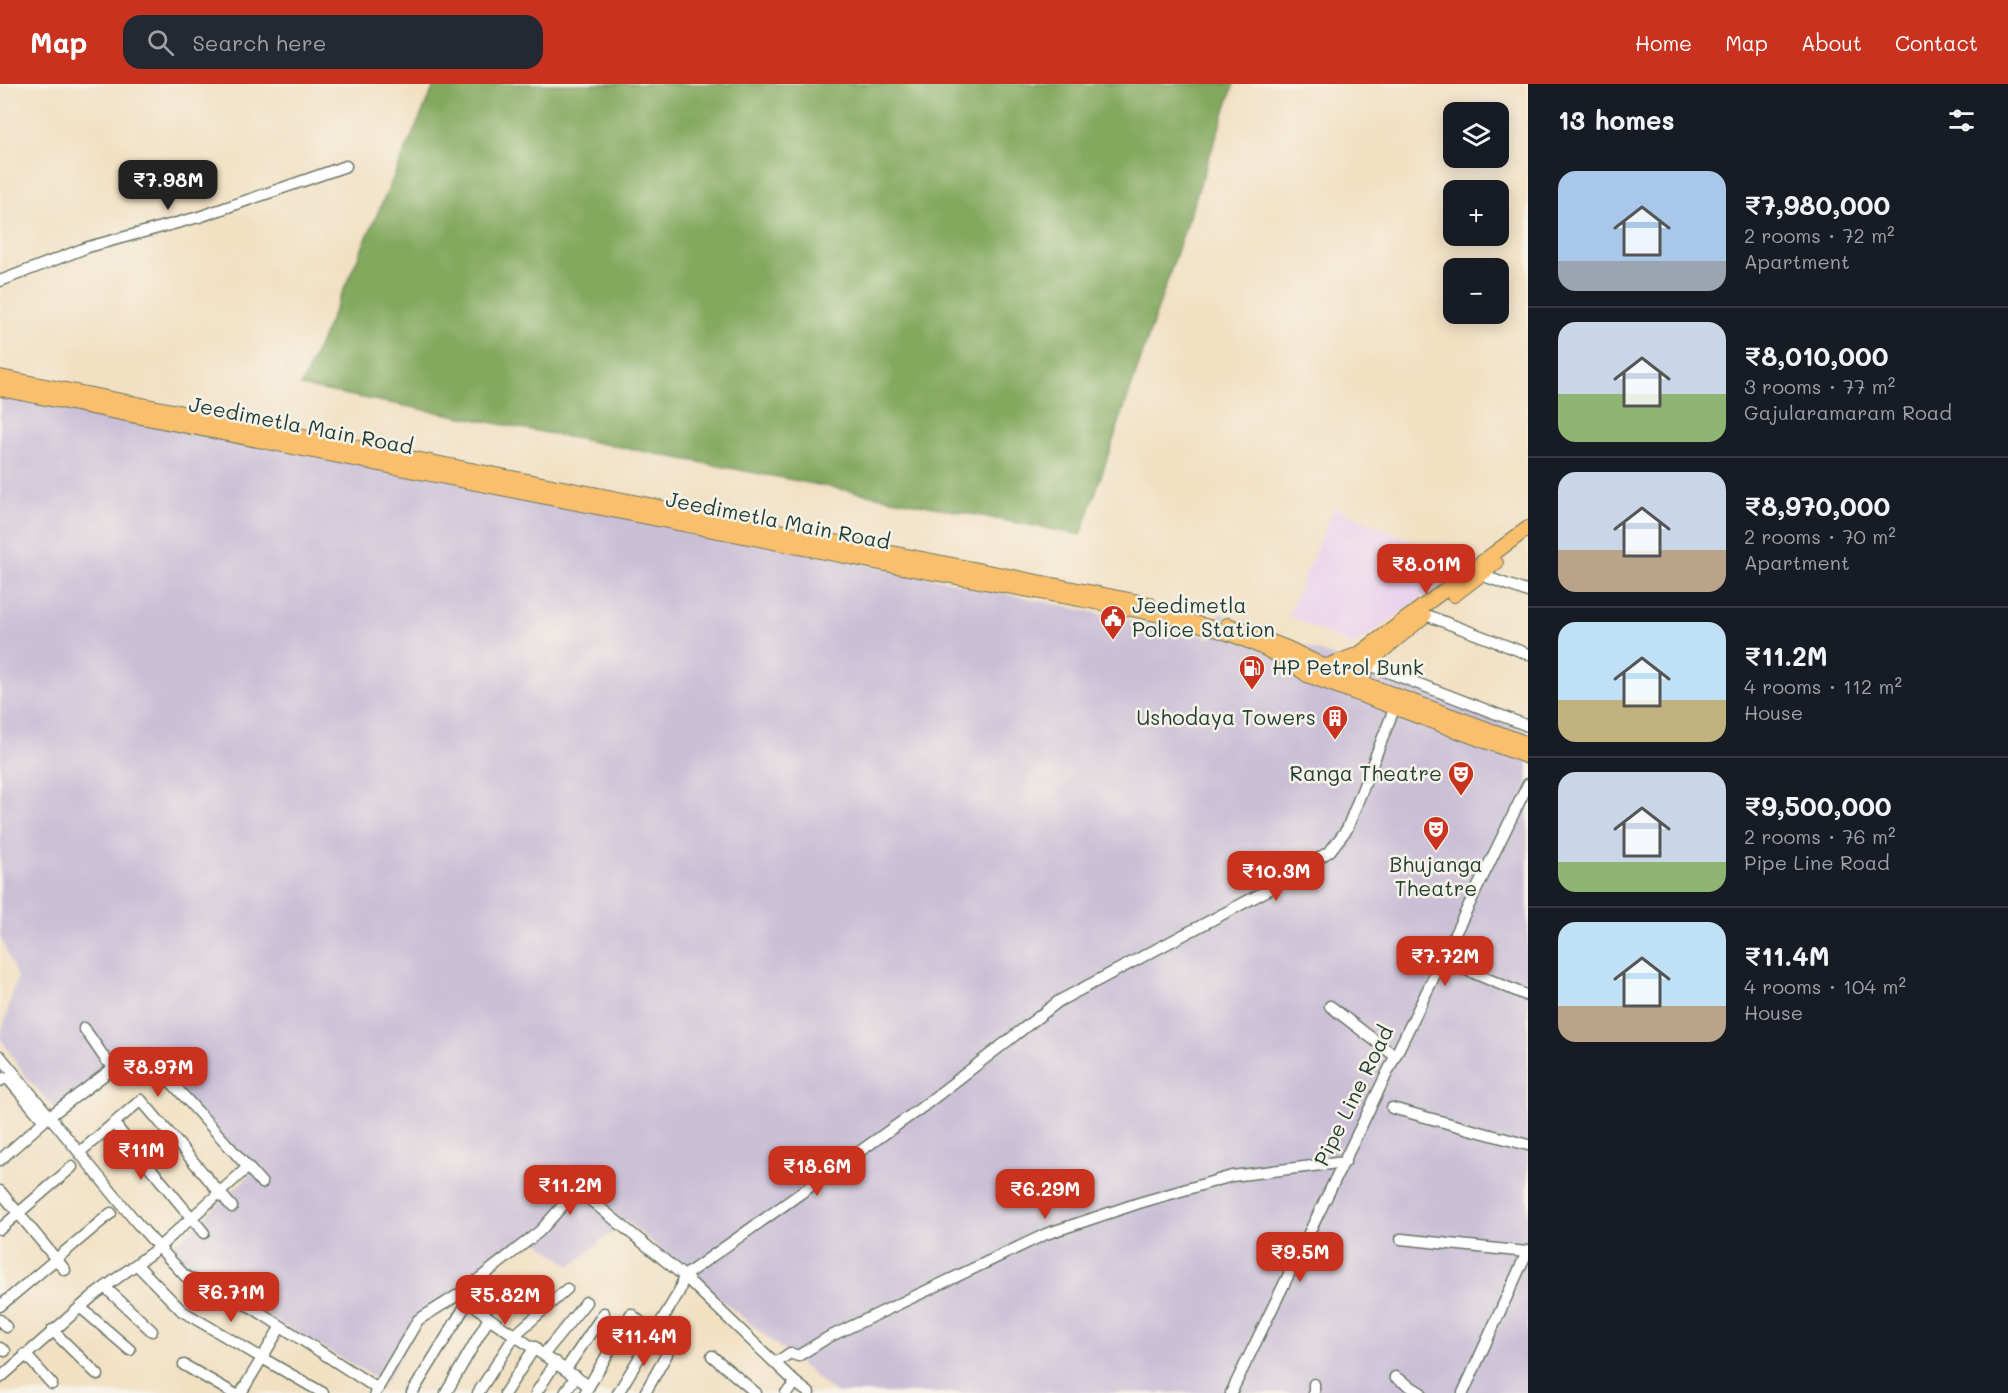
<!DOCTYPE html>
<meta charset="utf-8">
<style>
body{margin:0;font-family:Mali,sans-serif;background:#242831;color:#f1f3f6;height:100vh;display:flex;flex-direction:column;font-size:22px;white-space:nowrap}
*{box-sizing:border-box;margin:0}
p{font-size:20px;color:#9ea1a6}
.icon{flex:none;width:33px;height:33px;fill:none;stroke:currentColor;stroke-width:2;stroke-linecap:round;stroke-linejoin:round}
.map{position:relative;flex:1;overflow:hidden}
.sheet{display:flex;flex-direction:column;background:#171b24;width:480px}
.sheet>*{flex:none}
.controls{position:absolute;left:1443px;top:18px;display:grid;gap:12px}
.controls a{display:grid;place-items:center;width:66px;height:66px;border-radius:12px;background:#171b24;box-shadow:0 3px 15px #0003;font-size:30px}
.price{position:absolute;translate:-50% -51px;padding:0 14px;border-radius:12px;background:#c8321e;color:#fff;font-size:20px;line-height:39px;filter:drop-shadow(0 2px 3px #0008)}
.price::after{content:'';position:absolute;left:50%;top:36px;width:18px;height:14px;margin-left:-9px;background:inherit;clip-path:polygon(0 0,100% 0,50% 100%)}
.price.active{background:#222;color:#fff}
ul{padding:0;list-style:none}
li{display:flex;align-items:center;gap:18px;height:150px;padding:0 30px}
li+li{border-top:2px solid #363941}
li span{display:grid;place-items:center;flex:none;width:168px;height:120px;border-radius:18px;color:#555}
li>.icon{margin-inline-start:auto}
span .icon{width:72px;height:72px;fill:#fffc;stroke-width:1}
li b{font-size:26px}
h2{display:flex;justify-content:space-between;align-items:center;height:72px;padding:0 30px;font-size:26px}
header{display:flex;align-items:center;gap:36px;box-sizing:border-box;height:84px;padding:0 30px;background:#c8321e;color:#fff}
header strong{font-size:28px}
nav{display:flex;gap:33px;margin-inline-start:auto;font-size:21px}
.search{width:420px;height:54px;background:#242831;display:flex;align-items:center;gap:15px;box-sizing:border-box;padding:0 21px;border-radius:18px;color:#9ea1a6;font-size:22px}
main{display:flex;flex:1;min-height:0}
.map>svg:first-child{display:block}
.built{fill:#ead1ec}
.industrial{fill:#cabfd6}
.forest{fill:#83a95e;stroke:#517349;stroke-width:1.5}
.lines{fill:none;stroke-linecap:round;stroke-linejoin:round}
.minor-casing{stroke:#697666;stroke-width:13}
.major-casing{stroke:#697666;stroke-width:16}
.minor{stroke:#fff;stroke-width:10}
.major{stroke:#f9bf6c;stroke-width:14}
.labels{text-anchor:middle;stroke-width:5;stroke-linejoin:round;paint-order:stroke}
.street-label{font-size:21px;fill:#1f3d34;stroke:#f7f3e8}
.poi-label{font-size:21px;fill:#1f3d34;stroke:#f7f3e8;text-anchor:start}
</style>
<header>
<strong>Map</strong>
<div class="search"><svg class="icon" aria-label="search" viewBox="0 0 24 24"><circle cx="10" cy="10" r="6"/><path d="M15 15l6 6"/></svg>Search here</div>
<nav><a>Home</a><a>Map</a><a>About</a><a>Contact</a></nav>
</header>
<main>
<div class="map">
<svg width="1528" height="1309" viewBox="0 0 1528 1309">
<rect width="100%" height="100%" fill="#f7f3e8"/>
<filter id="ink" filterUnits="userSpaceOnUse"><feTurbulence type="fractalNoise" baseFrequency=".0167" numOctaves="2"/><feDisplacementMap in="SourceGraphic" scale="12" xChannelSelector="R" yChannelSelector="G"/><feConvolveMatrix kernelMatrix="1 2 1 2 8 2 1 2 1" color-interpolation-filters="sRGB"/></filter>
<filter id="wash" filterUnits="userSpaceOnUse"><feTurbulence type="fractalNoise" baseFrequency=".008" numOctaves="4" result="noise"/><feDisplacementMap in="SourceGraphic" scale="24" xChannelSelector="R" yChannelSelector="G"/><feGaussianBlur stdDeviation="1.35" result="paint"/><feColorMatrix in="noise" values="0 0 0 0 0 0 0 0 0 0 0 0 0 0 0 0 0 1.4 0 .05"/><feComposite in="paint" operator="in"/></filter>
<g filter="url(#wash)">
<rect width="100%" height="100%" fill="#f2e0c3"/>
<polygon class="built" points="1334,423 1467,482 1353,562 1288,531"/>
<polygon class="industrial" points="0,295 1213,554 1219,529 1528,648 1528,1309 835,1309 626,1137 571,1182 533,1154 427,1228 385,1299 161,1172 251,1090 164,989 115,988 56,1025 26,993 0,954 17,893 0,853"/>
<polygon class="forest" points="435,0 1234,0 1081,451 301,302"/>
</g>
<g filter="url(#ink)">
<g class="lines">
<g class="minor-casing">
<g id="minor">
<polyline points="0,197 88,163 199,133 346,82"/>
<polyline points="1481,491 1528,508"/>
<polyline points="1426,531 1528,570"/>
<polyline points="1367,580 1528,642"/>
<polyline points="1457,882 1528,912"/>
<polyline points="1330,922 1395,972"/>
<polyline points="0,972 137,1139 185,1192 253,1224 378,1305"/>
<polyline points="0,997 4,994 9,996 44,1037 0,1076"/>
<polyline points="172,999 262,1099"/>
<polyline points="1392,1024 1528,1061"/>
<polyline points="50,1032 112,985 112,980 106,976 84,944"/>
<polyline points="115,1041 204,1149"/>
<polyline points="80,1068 141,1016 232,1123"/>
<polyline points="0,1107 65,1186"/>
<polyline points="0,1145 72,1083"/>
<polyline points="1401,1155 1527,1168"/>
<polyline points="137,1181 182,1227 262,1274 241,1309"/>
<polyline points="106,1204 152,1247"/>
<polyline points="461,1209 540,1147 574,1109 583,1110 684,1192 679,1208 618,1309"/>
<polyline points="0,1222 111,1129"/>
<polyline points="80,1223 130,1266"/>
<polyline points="0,1236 6,1243"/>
<polyline points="281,1242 262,1274 323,1309"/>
<polyline points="52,1246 98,1291"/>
<polyline points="0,1264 5,1267"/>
<polyline points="25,1270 52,1300"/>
<polyline points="544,1270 586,1218"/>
<polyline points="712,1272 756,1309"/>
<polyline points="777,1278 790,1269 798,1272 827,1254 1046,1150 1139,1119 1232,1092 1345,1078"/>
<polyline points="184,1281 233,1309"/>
<polyline points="566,1285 604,1229"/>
<polyline points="1395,1293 1421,1309"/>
<polyline points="0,1294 93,1212 158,1164 248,1083"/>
<polyline points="796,1299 809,1309"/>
<polyline points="375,1309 418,1236 461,1209 466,1214"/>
<polyline points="412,1309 469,1216 489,1234 589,1302"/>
<polyline points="446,1309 489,1234"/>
<polyline points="478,1309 516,1250 567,1205"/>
<polyline points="505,1309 535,1263"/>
<polyline points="536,1309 556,1278"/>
<polyline points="565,1309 576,1292"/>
<polyline points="585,1309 631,1230 653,1249"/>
<polyline points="645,1309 667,1270"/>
<polyline points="786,1309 796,1299 684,1192 921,1024 1059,917 1270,805 1330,767 1347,745 1394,625"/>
<polyline points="1231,1309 1528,700"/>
<polyline points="1314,1309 1314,1300"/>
<polyline points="1463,1309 1528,1166"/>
</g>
</g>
<g class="major-casing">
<g id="major">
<polyline points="0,293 1149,520"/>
<path d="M0,305C287,361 574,417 860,475C935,490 1010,502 1085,516C1160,531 1245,542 1307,591L1528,673"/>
<polyline points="1454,511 1496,479"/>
<polyline points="1228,541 1287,564 1346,593 1528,660"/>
<polyline points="1324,583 1359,570"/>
<polyline points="1343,599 1359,570 1528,444"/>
<polyline points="1356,605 1370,577 1424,532"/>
</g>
</g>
<use href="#minor" class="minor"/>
<use href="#major" class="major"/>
</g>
</g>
<defs>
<g id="civic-pin" transform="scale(1.35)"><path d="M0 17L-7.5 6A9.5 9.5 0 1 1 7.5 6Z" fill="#c8321e" stroke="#f7f3e8"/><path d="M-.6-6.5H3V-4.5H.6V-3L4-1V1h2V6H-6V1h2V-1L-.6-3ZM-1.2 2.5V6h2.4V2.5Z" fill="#fff"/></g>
<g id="fuel-pin" transform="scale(1.35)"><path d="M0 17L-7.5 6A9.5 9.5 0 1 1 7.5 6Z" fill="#c8321e" stroke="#f7f3e8"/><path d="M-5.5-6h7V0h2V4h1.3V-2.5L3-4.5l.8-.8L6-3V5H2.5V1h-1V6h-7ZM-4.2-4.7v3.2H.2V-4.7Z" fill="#fff"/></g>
<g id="building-pin" transform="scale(1.35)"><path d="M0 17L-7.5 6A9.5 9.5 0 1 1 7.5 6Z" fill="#c8321e" stroke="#f7f3e8"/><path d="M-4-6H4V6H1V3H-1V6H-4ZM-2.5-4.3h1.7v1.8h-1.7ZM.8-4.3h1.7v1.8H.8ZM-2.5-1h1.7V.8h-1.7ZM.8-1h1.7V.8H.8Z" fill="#fff"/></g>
<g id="theatre-pin" transform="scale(1.35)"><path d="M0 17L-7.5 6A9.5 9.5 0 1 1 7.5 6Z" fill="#c8321e" stroke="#f7f3e8"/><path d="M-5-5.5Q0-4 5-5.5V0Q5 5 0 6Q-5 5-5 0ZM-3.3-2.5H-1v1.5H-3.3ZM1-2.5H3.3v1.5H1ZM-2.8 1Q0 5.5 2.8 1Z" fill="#fff"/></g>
</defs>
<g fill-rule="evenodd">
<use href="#civic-pin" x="1113" y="534"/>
<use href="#fuel-pin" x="1252" y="584"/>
<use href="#building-pin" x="1335" y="634"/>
<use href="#theatre-pin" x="1461" y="690"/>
<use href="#theatre-pin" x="1436" y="745"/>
</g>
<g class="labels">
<g class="street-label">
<text transform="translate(301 342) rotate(11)" y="7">Jeedimetla Main Road</text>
<text transform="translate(778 437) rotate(11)" y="7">Jeedimetla Main Road</text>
<text transform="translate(1354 1012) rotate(-64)" y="7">Pipe Line Road</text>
</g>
<g class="poi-label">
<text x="1132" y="529">Jeedimetla<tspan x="1132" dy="24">Police Station</tspan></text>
<text x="1272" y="591">HP Petrol Bunk</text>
<text x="1316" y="641" text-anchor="end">Ushodaya Towers</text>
<text x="1442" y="697" text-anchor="end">Ranga Theatre</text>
<text x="1436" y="788" text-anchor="middle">Bhujanga<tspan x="1436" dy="24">Theatre</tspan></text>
</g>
</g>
</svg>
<div class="controls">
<a><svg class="icon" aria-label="layers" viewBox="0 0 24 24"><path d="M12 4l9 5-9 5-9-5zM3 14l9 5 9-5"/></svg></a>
<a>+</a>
<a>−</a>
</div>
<b class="price active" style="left:168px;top:127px">₹7.98M</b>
<b class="price" style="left:1426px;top:511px">₹8.01M</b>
<b class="price" style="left:1276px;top:818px">₹10.3M</b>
<b class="price" style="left:1445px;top:903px">₹7.72M</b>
<b class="price" style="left:158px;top:1014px">₹8.97M</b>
<b class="price" style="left:141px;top:1097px">₹11M</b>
<b class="price" style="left:817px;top:1113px">₹18.6M</b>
<b class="price" style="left:570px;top:1132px">₹11.2M</b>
<b class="price" style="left:1045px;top:1136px">₹6.29M</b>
<b class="price" style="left:1300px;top:1199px">₹9.5M</b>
<b class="price" style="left:231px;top:1239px">₹6.71M</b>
<b class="price" style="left:505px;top:1242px">₹5.82M</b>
<b class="price" style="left:644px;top:1283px">₹11.4M</b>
</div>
<section class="sheet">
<h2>13 homes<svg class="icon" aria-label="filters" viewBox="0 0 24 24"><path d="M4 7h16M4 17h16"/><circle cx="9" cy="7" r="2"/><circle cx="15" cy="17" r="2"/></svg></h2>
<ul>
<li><span style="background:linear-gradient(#a9c7e8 75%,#9aa5b1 0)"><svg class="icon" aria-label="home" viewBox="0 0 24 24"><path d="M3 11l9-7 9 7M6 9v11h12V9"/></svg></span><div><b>₹7,980,000</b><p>2 rooms · 72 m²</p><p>Apartment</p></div></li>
<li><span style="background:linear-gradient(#c9d6e8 60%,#8fb573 0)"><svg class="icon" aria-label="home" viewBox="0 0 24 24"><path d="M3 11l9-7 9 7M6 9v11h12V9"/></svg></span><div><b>₹8,010,000</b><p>3 rooms · 77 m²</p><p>Gajularamaram Road</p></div></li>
<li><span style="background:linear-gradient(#c9d6e8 65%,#b9a48a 0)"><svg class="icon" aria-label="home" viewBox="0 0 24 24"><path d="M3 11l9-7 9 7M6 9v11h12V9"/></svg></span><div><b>₹8,970,000</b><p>2 rooms · 70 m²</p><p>Apartment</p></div></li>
<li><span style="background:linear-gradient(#bfe0f5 65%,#c2b280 0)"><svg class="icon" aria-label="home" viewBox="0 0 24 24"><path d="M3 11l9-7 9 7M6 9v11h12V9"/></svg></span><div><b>₹11.2M</b><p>4 rooms · 112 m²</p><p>House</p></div></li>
<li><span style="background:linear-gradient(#c9d6e8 75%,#8fb573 0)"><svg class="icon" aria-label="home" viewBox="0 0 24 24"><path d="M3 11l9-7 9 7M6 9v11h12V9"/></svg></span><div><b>₹9,500,000</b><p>2 rooms · 76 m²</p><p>Pipe Line Road</p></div></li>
<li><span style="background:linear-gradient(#bfe0f5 70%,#b9a48a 0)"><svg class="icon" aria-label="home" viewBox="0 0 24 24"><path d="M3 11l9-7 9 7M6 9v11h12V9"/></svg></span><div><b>₹11.4M</b><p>4 rooms · 104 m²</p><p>House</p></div></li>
</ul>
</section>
</main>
